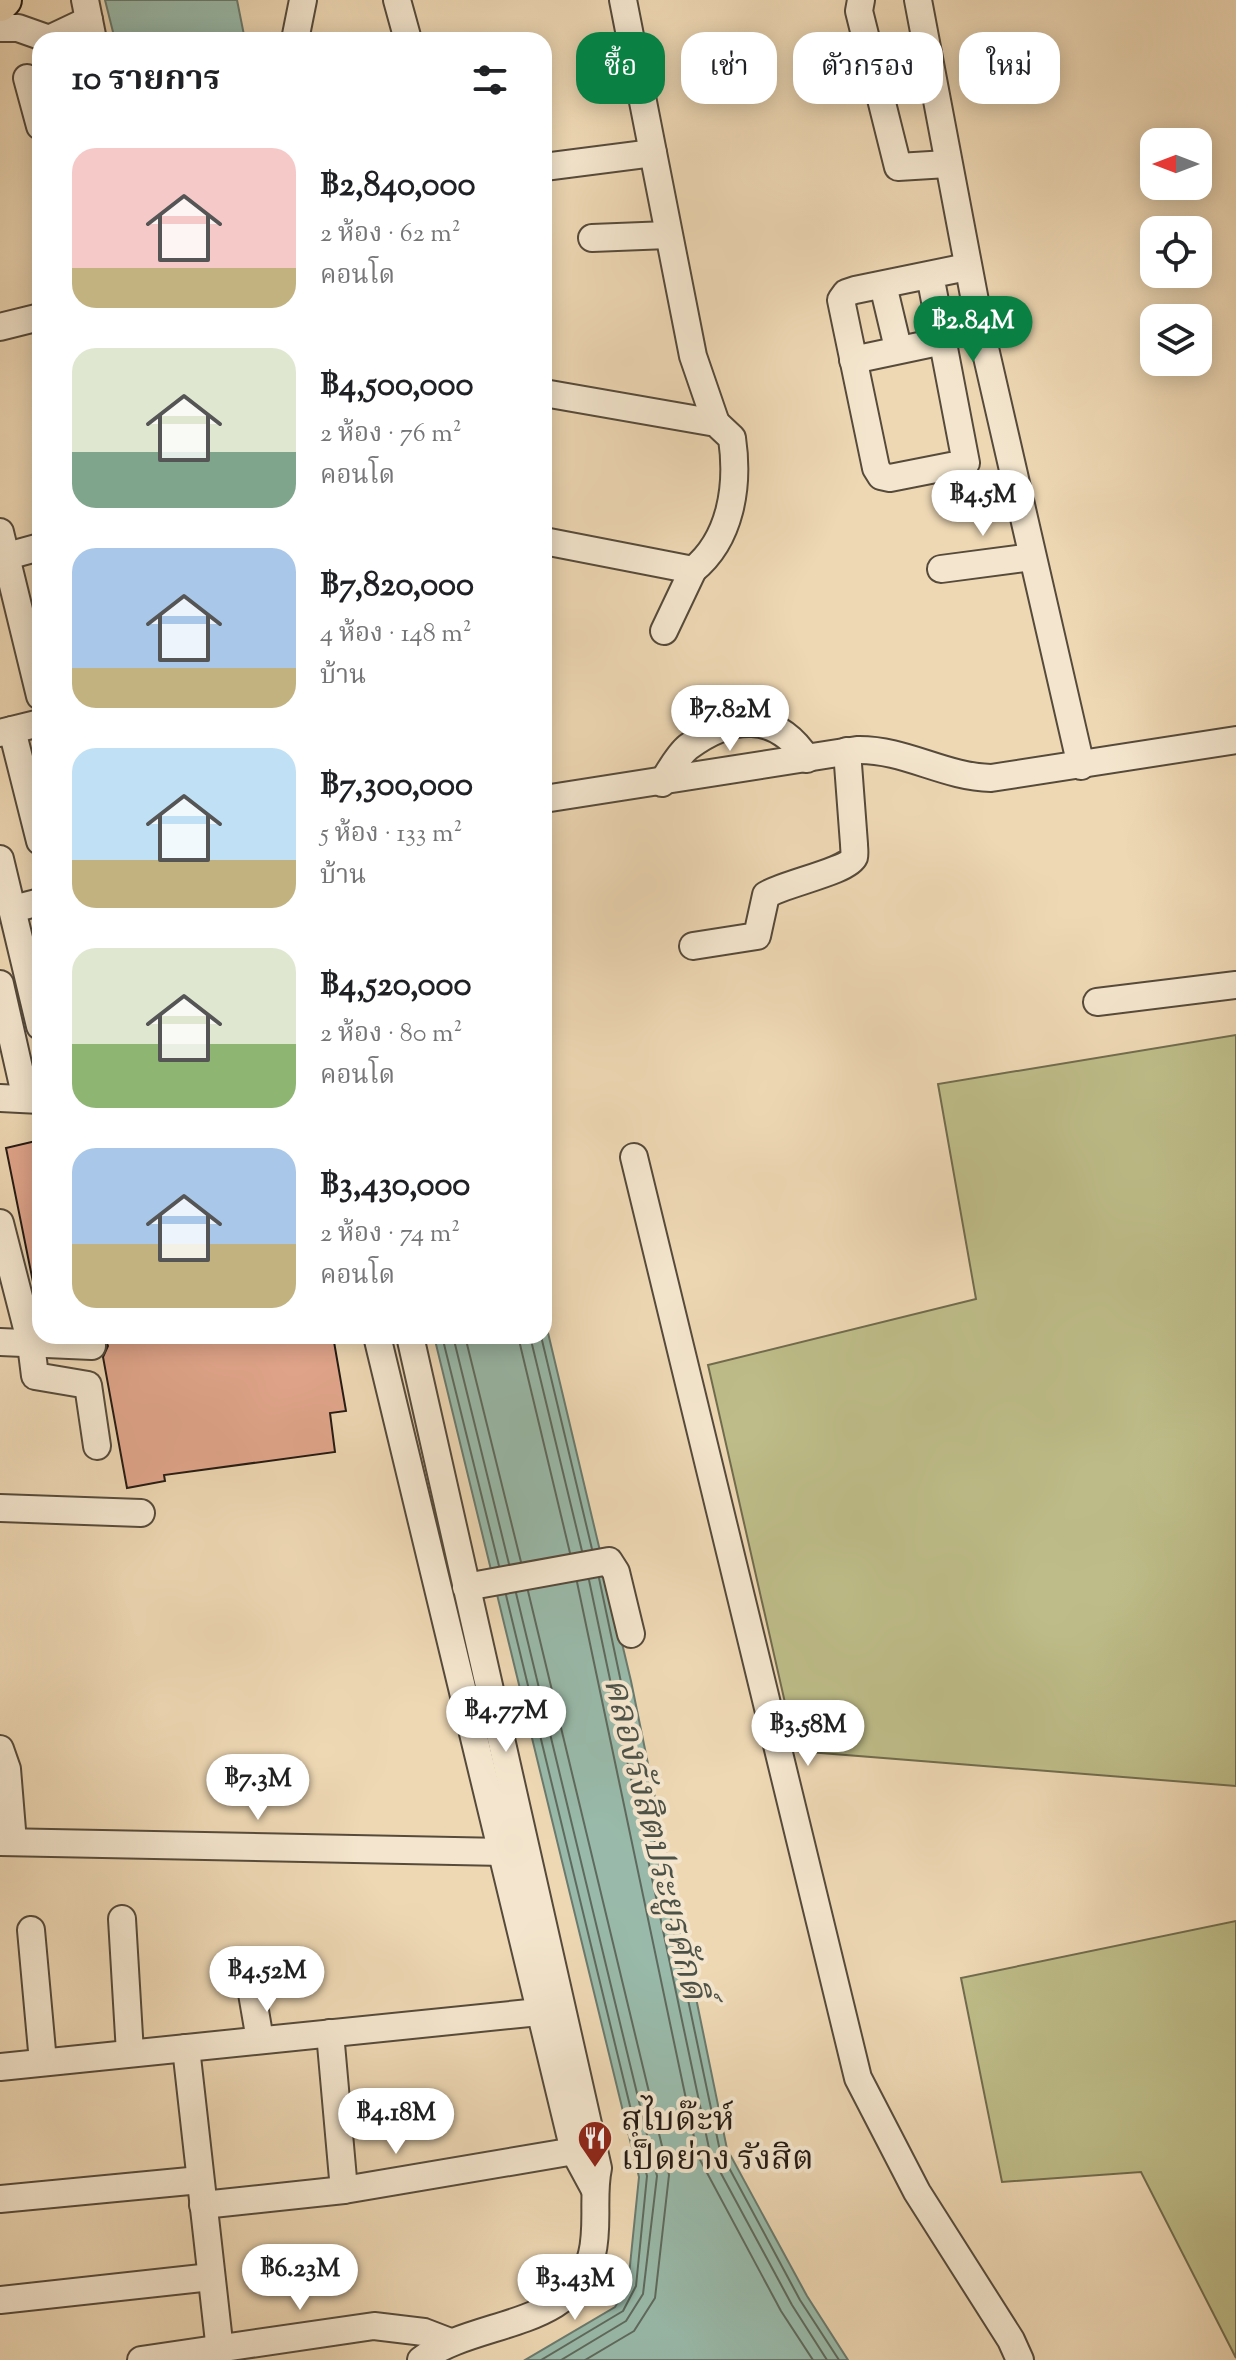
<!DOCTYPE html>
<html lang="th">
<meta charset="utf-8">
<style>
body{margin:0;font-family:"Sorts Mill Goudy","Noto Serif Thai",serif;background:#f2f2f2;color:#202124;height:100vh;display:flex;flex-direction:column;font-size:30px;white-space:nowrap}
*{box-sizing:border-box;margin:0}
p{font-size:26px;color:#757577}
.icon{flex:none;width:44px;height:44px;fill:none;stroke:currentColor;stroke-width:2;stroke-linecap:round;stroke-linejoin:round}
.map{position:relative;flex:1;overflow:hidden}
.panel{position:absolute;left:32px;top:32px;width:520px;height:1312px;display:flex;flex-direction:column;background:#fff;border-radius:24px;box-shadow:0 4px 20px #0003}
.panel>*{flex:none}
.banner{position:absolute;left:576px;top:32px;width:540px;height:72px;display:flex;gap:16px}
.needle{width:52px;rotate:270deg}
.controls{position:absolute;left:1140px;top:128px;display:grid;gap:16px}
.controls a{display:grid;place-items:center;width:72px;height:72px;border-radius:16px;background:#fff;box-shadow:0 4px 20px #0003;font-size:40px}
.price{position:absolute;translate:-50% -68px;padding:0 18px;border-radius:28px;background:#fff;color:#222;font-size:26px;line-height:52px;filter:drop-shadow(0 2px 4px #0008)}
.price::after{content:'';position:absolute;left:50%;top:48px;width:24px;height:18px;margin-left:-12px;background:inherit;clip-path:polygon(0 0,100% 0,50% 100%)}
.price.selected{background:#0b8043;color:#fff}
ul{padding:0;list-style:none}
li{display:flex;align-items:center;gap:24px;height:200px;padding:0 40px}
li span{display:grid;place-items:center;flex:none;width:224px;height:160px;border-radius:24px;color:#555}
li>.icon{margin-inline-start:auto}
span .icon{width:96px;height:96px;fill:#fffc;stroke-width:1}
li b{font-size:34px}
h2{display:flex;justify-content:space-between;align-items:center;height:96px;padding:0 40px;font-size:34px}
.pill{padding:0 28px;border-radius:24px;background:#fff;box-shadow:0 4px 20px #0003;font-size:28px;line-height:72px}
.pill.selected{background:#0b8043;color:#fff}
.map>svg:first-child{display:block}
.green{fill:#bebd89;stroke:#716c4e;stroke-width:2}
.water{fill:#99baaa;stroke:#6a7a6e;stroke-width:2}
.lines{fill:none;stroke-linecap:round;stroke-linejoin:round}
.shore{stroke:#5e6a5e;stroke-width:2}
.building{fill:#e2a68c;stroke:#241a13;stroke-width:2}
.minor-casing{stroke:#564a3b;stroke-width:30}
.major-casing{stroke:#241a13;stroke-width:38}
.minor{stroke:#f4e6ce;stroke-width:26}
.major{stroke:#eed8b4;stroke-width:34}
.labels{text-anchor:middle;stroke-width:8;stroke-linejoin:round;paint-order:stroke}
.poi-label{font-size:34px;fill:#241a13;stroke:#f4e6ce;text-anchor:start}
.water-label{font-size:36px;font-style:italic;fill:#4d5248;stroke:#f4e6ce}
</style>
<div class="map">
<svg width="1236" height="2360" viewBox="0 0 1236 2360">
<rect width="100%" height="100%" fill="#eed8b4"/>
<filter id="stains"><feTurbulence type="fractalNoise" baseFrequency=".0025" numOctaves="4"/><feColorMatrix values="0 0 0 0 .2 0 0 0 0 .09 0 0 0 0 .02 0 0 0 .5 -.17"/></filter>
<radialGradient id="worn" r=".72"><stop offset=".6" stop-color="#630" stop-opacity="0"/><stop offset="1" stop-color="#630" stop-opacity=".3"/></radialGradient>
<g class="green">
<polygon points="1236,1035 1236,1786 796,1751 708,1365 976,1299 938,1084"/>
<polygon points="1236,1921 1236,2358 1141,2172 1002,2182 961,1978"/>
</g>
<g class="water">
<polygon points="105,0 237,0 245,40 115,40"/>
<polygon points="544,1316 631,1681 727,2149 807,2296 848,2360 525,2360 615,2307 628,2285 639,2177 434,1336 544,1336"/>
</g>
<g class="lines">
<g class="shore">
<polyline points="442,1336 499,1566"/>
<polyline points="453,1336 509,1564"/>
<polyline points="465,1336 521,1562"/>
<polyline points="518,1336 570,1553"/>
<polyline points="530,1336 582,1551"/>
<polyline points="541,1336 592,1549"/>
<polyline points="599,1578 720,2151 800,2300 839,2360"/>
<polyline points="589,1580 710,2153 792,2305 827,2360"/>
<polyline points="577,1582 698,2156 781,2311 813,2360"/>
<polyline points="528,1591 669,2175 655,2298 634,2331 585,2360"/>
<polyline points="516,1593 657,2176 643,2294 626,2321 561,2360"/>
<polyline points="506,1595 647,2176 636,2286 623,2311 541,2360"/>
</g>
</g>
<g class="building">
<polygon points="40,1140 40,1281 33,1282 6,1148"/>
<polygon points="104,1336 333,1336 346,1411 330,1413 335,1452 164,1475 165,1481 127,1488 103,1357 108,1346"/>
</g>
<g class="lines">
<g class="minor-casing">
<g id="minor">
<polyline points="85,0 93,40"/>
<polyline points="397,0 408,40"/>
<polyline points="623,0 693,356 716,423"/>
<polyline points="861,0 859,11 898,167 947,164"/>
<polyline points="918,0 979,322 1081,766"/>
<polyline points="0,28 18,28 52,40"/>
<polyline points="51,38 89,20"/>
<polyline points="295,40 303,0"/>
<polyline points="27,78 40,126"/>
<polyline points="544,167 653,153"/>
<polyline points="592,238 668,235"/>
<polyline points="930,275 966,463 890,478 881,476 876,468 841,300 846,293 855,290 967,267"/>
<polyline points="883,285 898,348"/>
<polyline points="0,327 40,317"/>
<polyline points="853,360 943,341"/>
<path d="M544,393L716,423L732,438C739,486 731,539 693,570L544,541"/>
<polyline points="0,532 40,696"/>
<polyline points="0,558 40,547"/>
<polyline points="941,569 1032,557"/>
<polyline points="664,631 693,570"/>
<polyline points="12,730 40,841"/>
<polyline points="0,733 40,723"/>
<path d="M662,783C669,772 678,755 688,747C731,715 776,711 807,759"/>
<path d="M544,799L857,750C905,749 944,777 991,778L1236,740"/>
<polyline points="0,859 40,1026"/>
<polyline points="13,909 40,902"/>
<path d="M693,946L757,936L766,895C783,884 848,871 854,857C855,853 854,848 854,844L847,751"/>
<polyline points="0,984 26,1099"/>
<polyline points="1097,1002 1236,985"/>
<polyline points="0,1098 40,1100"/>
<polyline points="634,1157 858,2078 917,2192 1011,2340 1020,2360"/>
<polyline points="0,1223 31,1344 35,1376 88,1385 97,1446"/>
<polyline points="377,1336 574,2151 594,2188"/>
<path d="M410,1336L598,2168C592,2196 599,2226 592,2254C574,2330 474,2319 421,2360"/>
<polyline points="0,1342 92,1346"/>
<polyline points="0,1508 141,1513"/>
<polyline points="466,1587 609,1561 616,1572 631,1634"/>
<polyline points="0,1749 7,1769 13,1842"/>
<polyline points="0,1842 504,1852 520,1845"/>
<polyline points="122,1919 130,2053"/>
<polyline points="31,1930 43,2062"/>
<polyline points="249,1976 260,2040"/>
<polyline points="330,2033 344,2190"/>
<polyline points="186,2048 220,2351"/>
<polyline points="0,2067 539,2012"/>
<polyline points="0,2199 200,2180"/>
<polyline points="203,2205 344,2190 592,2148"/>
<polyline points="0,2300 211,2277"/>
<polyline points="141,2360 374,2326 424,2332 450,2342"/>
</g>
</g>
<g class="major-casing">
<polyline id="major" points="0,4 4,0"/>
</g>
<use href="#minor" class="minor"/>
<use href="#major" class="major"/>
</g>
<defs>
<g id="restaurant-pin" transform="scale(1.8)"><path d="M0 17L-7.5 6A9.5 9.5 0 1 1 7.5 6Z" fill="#8f2418" stroke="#f4e6ce"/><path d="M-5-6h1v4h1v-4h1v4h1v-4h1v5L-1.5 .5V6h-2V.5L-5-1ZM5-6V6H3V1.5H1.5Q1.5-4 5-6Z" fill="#fff"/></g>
</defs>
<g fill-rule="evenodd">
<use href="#restaurant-pin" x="595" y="2138"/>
</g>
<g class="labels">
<g class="poi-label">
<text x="621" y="2130">สุไบด๊ะห์<tspan x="621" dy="39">เป็ดย่าง รังสิต</tspan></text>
</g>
<g class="water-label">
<text transform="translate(657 1838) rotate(76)" y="13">คลองรังสิตประยูรศักดิ์</text>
</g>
</g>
<rect width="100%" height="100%" filter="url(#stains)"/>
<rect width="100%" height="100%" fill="url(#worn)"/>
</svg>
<div class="controls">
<a><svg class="needle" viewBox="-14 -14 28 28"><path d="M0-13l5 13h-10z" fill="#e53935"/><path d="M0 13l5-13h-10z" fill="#757577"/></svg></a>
<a><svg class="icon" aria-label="locate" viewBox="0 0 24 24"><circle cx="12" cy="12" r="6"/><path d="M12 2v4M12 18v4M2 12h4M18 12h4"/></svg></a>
<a><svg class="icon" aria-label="layers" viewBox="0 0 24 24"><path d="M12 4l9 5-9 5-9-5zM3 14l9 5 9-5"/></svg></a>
</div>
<b class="price selected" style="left:973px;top:364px">฿2.84M</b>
<b class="price" style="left:983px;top:538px">฿4.5M</b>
<b class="price" style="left:730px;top:753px">฿7.82M</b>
<b class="price" style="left:506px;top:1754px">฿4.77M</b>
<b class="price" style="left:808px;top:1768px">฿3.58M</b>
<b class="price" style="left:258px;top:1822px">฿7.3M</b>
<b class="price" style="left:267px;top:2014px">฿4.52M</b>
<b class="price" style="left:396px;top:2156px">฿4.18M</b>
<b class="price" style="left:300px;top:2312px">฿6.23M</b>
<b class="price" style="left:575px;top:2322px">฿3.43M</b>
<div class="banner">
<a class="pill selected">ซื้อ</a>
<a class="pill">เช่า</a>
<a class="pill">ตัวกรอง</a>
<a class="pill">ใหม่</a>
</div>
<section class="panel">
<h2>10 รายการ<svg class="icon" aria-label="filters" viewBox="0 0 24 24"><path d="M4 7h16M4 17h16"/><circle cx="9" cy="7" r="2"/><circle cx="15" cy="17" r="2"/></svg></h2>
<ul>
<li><span style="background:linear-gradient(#f6c9c9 75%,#c2b280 0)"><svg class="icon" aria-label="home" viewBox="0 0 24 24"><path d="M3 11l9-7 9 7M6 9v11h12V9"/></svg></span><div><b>฿2,840,000</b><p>2 ห้อง · 62 m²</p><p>คอนโด</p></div></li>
<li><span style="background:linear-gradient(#dfe7d0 65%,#7fa58c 0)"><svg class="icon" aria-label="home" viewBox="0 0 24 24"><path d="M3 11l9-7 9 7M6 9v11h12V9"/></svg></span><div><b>฿4,500,000</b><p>2 ห้อง · 76 m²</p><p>คอนโด</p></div></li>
<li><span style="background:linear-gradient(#a9c7e8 75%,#c2b280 0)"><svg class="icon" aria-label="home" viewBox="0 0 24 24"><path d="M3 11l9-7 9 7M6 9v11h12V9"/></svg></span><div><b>฿7,820,000</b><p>4 ห้อง · 148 m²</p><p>บ้าน</p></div></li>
<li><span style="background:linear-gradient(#bfe0f5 70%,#c2b280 0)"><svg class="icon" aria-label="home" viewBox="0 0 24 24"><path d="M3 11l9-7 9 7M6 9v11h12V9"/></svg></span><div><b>฿7,300,000</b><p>5 ห้อง · 133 m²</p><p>บ้าน</p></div></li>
<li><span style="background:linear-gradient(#dfe7d0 60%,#8fb573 0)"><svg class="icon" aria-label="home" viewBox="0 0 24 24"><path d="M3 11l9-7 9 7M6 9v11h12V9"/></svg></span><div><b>฿4,520,000</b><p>2 ห้อง · 80 m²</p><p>คอนโด</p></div></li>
<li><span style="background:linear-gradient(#a9c7e8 60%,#c2b280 0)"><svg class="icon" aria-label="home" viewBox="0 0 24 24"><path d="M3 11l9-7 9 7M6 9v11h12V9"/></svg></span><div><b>฿3,430,000</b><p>2 ห้อง · 74 m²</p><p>คอนโด</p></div></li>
</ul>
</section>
</div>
